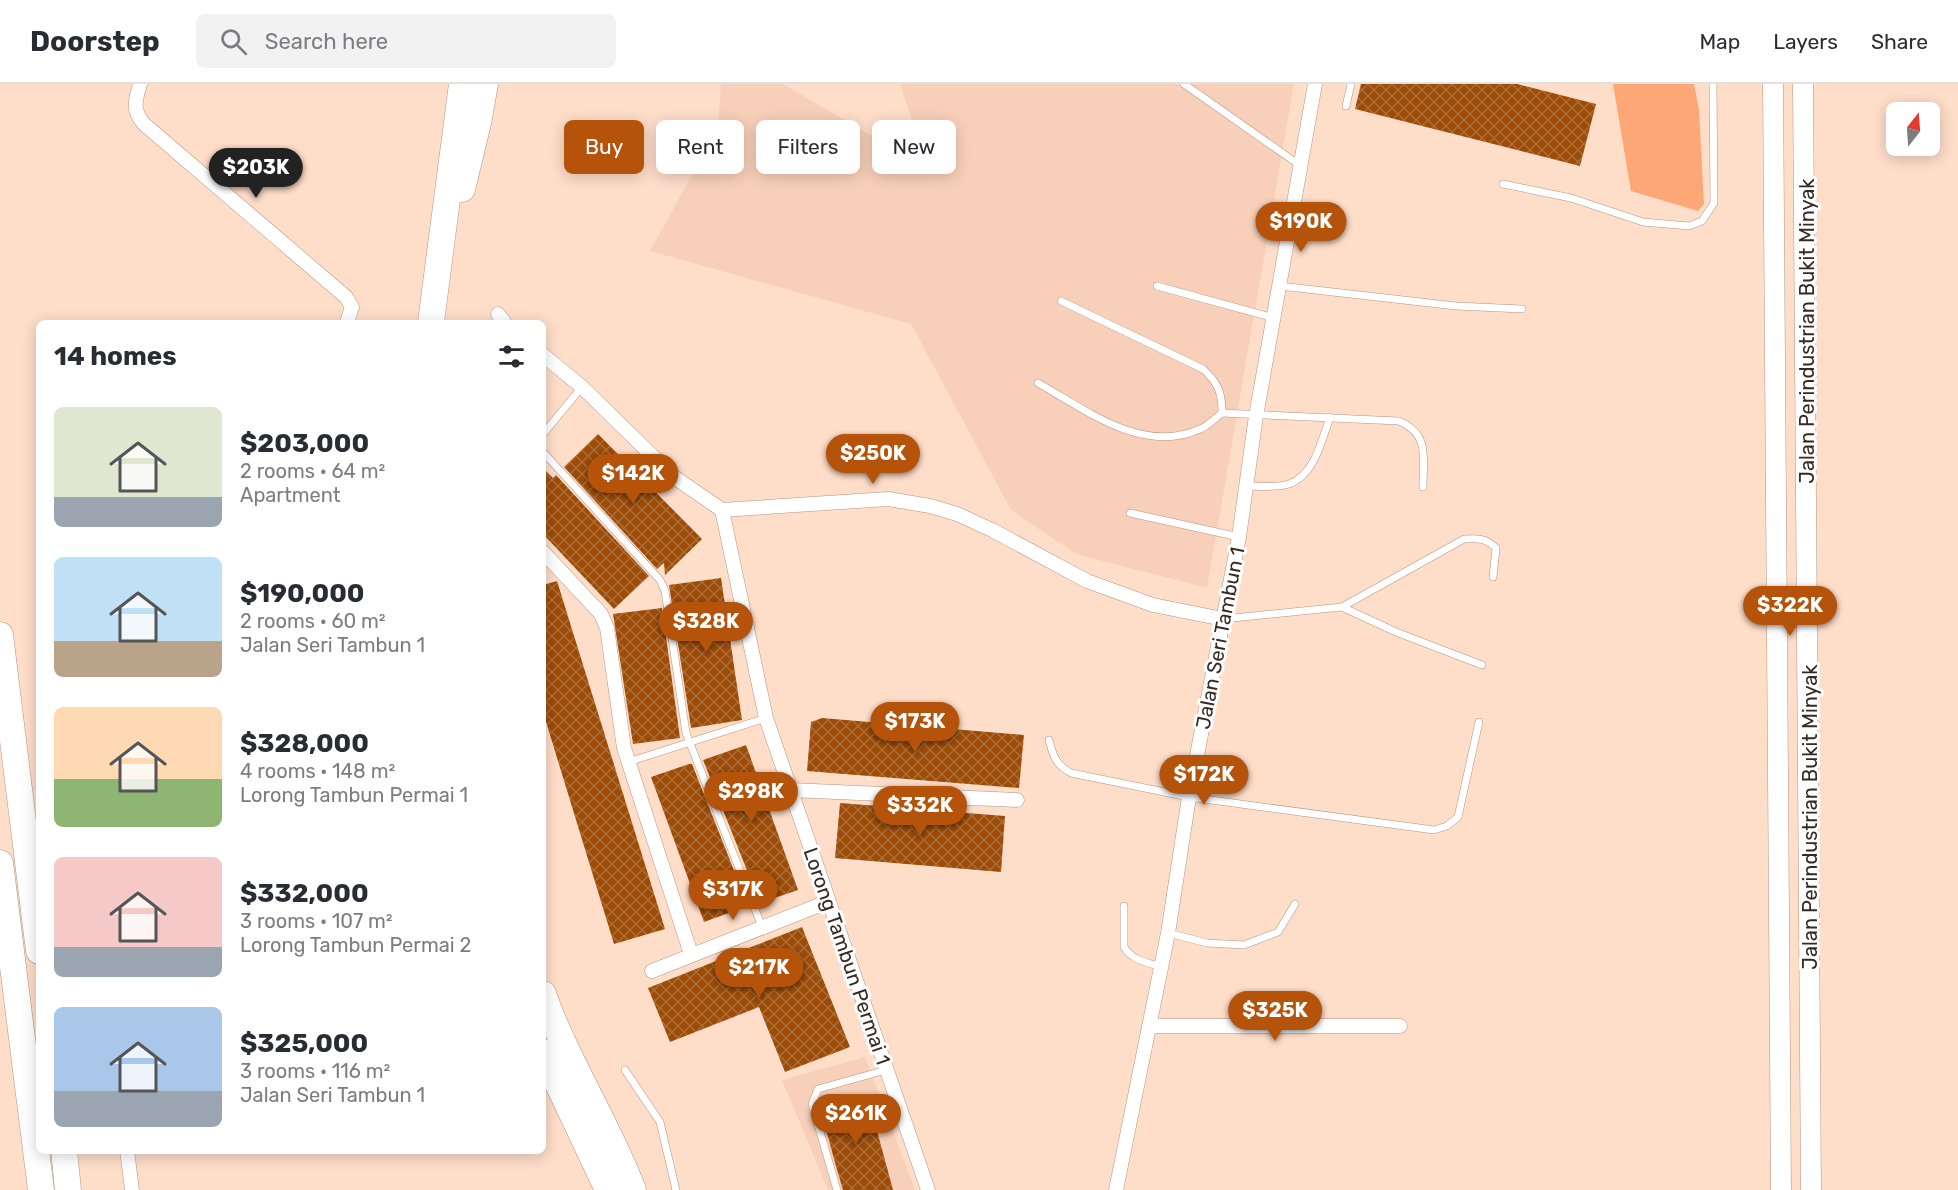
<!DOCTYPE html>
<meta charset="utf-8">
<style>
body{margin:0;font-family:Rubik,sans-serif;background:#f2f2f3;color:#2b2b33;height:100vh;display:flex;flex-direction:column;font-size:22px;white-space:nowrap}
*{box-sizing:border-box;margin:0}
p{font-size:20px;color:#7c7c81}
.icon{flex:none;width:33px;height:33px;fill:none;stroke:currentColor;stroke-width:2;stroke-linecap:round;stroke-linejoin:round}
.map{position:relative;flex:1;overflow:hidden}
.details{position:absolute;left:36px;top:236px;width:510px;height:834px;display:flex;flex-direction:column;background:#fff;border-radius:9px;box-shadow:0 3px 15px #0003}
.details>*{flex:none}
.top-card{position:absolute;left:564px;top:36px;width:570px;height:54px;display:flex;gap:12px}
.needle{width:39px;rotate:17deg}
.controls{position:absolute;left:1886px;top:18px;display:grid;gap:12px}
.controls a{display:grid;place-items:center;width:54px;height:54px;border-radius:9px;background:#fff;box-shadow:0 3px 15px #0003;font-size:30px}
.price{position:absolute;translate:-50% -51px;padding:0 14px;border-radius:21px;background:#b45309;color:#fff;font-size:20px;line-height:39px;filter:drop-shadow(0 2px 3px #0008)}
.price::after{content:'';position:absolute;left:50%;top:36px;width:18px;height:14px;margin-left:-9px;background:inherit;clip-path:polygon(0 0,100% 0,50% 100%)}
.price.on{background:#222;color:#fff}
ul{padding:0;list-style:none}
li{display:flex;align-items:center;gap:18px;height:150px;padding:0 18px}
li span{display:grid;place-items:center;flex:none;width:168px;height:120px;border-radius:9px;color:#555}
li>.icon{margin-inline-start:auto}
span .icon{width:72px;height:72px;fill:#fffc;stroke-width:1}
li b{font-size:26px}
h2{display:flex;justify-content:space-between;align-items:center;height:72px;padding:0 18px;font-size:26px}
.chip{padding:0 21px;border-radius:9px;background:#fff;box-shadow:0 3px 15px #0003;font-size:21px;line-height:54px}
.chip.on{background:#b45309;color:#fff}
header{display:flex;align-items:center;gap:36px;box-sizing:border-box;height:84px;padding:0 30px;background:#fff;border-bottom:2px solid #e1e1e2}
header strong{font-size:28px}
nav{display:flex;gap:33px;margin-inline-start:auto;font-size:21px}
.search{width:420px;height:54px;background:#f2f2f3;display:flex;align-items:center;gap:15px;box-sizing:border-box;padding:0 21px;border-radius:9px;color:#7c7c81;font-size:22px}
.map>svg:first-child{display:block}
.built{fill:#f8d0b9}
.green{fill:#fca775}
.building{fill:url(#building-cross-hatch)}
.lines{fill:none;stroke-linecap:round;stroke-linejoin:round}
.lane-casing{stroke:#b49583;stroke-width:8}
.street-casing{stroke:#b49583;stroke-width:15}
.secondary-casing{stroke:#b49583;stroke-width:21}
.highway-casing{stroke:#b49583;stroke-width:27}
.lane{stroke:#fff;stroke-width:7}
.street{stroke:#fff;stroke-width:14}
.secondary{stroke:#fff;stroke-width:20}
.highway{stroke:#fff;stroke-width:26}
.labels{text-anchor:middle;stroke-width:6;stroke-linejoin:round;paint-order:stroke}
.street-label{font-size:20px;fill:#352922;stroke:#fff}
</style>
<header>
<strong>Doorstep</strong>
<div class="search"><svg class="icon" aria-label="search" viewBox="0 0 24 24"><circle cx="10" cy="10" r="6"/><path d="M15 15l6 6"/></svg>Search here</div>
<nav><a>Map</a><a>Layers</a><a>Share</a></nav>
</header>
<div class="map">
<svg width="1958" height="1106" viewBox="0 0 1958 1106">
<defs>
<pattern id="building-cross-hatch" width="8" height="8" patternUnits="userSpaceOnUse" patternTransform="scale(1.5)"><rect width="8" height="8" fill="#9e4b05"/><path d="M0 0l8 8M0 8l8-8" fill="none" stroke="#a96e3c"/></pattern>
</defs>
<rect width="100%" height="100%" fill="#feddc9"/>
<g class="built">
<polygon points="721,0 783,0 888,61 915,45 900,0 1294,0 1207,504 1076,470 1011,426 911,240 650,167 718,44"/>
<polygon points="865,973 915,1106 828,1106 782,996"/>
</g>
<polygon class="green" points="1613,0 1694,0 1699,26 1704,120 1698,127 1631,107"/>
<g class="building">
<polygon points="1361,0 1517,0 1596,20 1580,82 1355,25"/>
<polygon points="598,350 702,455 665,491 664,479 657,485 564,383"/>
<polygon points="543,384 553,394 556,391 649,492 614,525 543,450"/>
<polygon points="721,494 742,636 691,644 669,501"/>
<polygon points="557,497 665,845 614,860 543,628 543,501"/>
<polygon points="662,524 680,654 633,660 613,530"/>
<polygon points="822,634 1024,651 1019,704 807,687 811,638"/>
<polygon points="746,661 798,806 760,819 703,676"/>
<polygon points="689,680 692,680 748,822 704,838 651,693"/>
<polygon points="840,719 1005,732 1001,788 835,774"/>
<polygon points="802,843 850,963 785,988 759,923 670,958 648,904"/>
<polygon points="867,1010 893,1106 843,1106 834,1075 820,1023"/>
</g>
<g class="lines">
<g class="lane-casing">
<g id="lane">
<polyline points="1184,0 1301,82"/>
<polyline points="1346,22 1351,0"/>
<polyline points="1503,100 1571,114 1643,138 1689,142 1702,137 1714,119 1713,0"/>
<polyline points="1157,202 1274,234"/>
<polyline points="1280,202 1456,222 1522,225"/>
<path d="M1061,217L1203,285C1218,299 1222,308 1222,329"/>
<path d="M1038,299C1086,326 1143,371 1200,345C1208,342 1215,334 1222,329"/>
<path d="M1222,329L1399,337C1430,350 1423,374 1423,403"/>
<polyline points="543,350 582,303"/>
<polyline points="543,368 660,496 665,507 686,649 762,843"/>
<path d="M1246,402C1259,402 1277,404 1289,400C1315,391 1322,355 1330,333"/>
<polyline points="1130,429 1239,453"/>
<polyline points="1342,523 1396,548 1482,581"/>
<path d="M1223,535L1342,523L1464,455C1477,454 1486,454 1496,464L1493,493"/>
<path d="M1049,656C1053,672 1056,681 1071,689L1189,713L1434,746L1447,742L1458,733L1479,638"/>
<polyline points="628,678 766,634"/>
<path d="M1124,822V863C1131,876 1148,879 1162,883"/>
<polyline points="1168,849 1207,859 1244,861 1278,848 1295,820"/>
<polyline points="625,986 660,1038 676,1106"/>
<polyline points="837,1106 812,1020 818,1005 886,986"/>
</g>
</g>
<g class="street-casing">
<g id="street">
<path d="M140,0C135,17 132,26 144,40L346,213L352,223L347,238"/>
<polyline points="498,230 504,238"/>
<polyline points="543,271 582,303 674,393 722,426 888,415 930,422 957,430 992,446 1087,497 1153,521 1223,535"/>
<polyline points="722,426 766,634 928,1106"/>
<polyline points="543,468 601,530 607,544 624,664 691,870"/>
<polyline points="791,706 1017,716"/>
<polyline points="652,887 827,818"/>
<polyline points="1149,942 1400,942"/>
<polyline points="127,1066 132,1106"/>
<polyline points="1116,1106 1168,849 1189,713 1239,453 1256,332 1315,0"/>
</g>
</g>
<g class="secondary-casing">
<g id="secondary">
<polyline points="1773,0 1781,1106"/>
<polyline points="1803,0 1811,1106"/>
</g>
</g>
<g class="highway-casing">
<g id="highway">
<polyline points="462,105 478,39 485,0"/>
<polyline points="431,238 462,0"/>
<polyline points="0,551 39,867"/>
<polyline points="0,779 41,1106"/>
<path d="M543,910C567,978 607,1038 633,1106"/>
<polyline points="543,968 608,1106"/>
<polyline points="64,1066 68,1106"/>
</g>
</g>
<use href="#lane" class="lane"/>
<use href="#street" class="street"/>
<use href="#secondary" class="secondary"/>
<use href="#highway" class="highway"/>
</g>
<g class="labels">
<g class="street-label">
<text transform="translate(1807 247) rotate(-90)" y="7">Jalan Perindustrian Bukit Minyak</text>
<text transform="translate(1220 554) rotate(-79)" y="7">Jalan Seri Tambun 1</text>
<text transform="translate(1810 733) rotate(-90)" y="7">Jalan Perindustrian Bukit Minyak</text>
<text transform="translate(847 872) rotate(71)" y="7">Lorong Tambun Permai 1</text>
</g>
</g>
</svg>
<div class="controls">
<a><svg class="needle" viewBox="-14 -14 28 28"><path d="M0-13l5 13h-10z" fill="#e53935"/><path d="M0 13l5-13h-10z" fill="#7c7c81"/></svg></a>
</div>
<b class="price on" style="left:256px;top:115px">$203K</b>
<b class="price" style="left:1301px;top:169px">$190K</b>
<b class="price" style="left:873px;top:401px">$250K</b>
<b class="price" style="left:633px;top:421px">$142K</b>
<b class="price" style="left:1790px;top:553px">$322K</b>
<b class="price" style="left:706px;top:569px">$328K</b>
<b class="price" style="left:915px;top:669px">$173K</b>
<b class="price" style="left:1204px;top:722px">$172K</b>
<b class="price" style="left:751px;top:739px">$298K</b>
<b class="price" style="left:920px;top:753px">$332K</b>
<b class="price" style="left:733px;top:837px">$317K</b>
<b class="price" style="left:759px;top:915px">$217K</b>
<b class="price" style="left:1275px;top:958px">$325K</b>
<b class="price" style="left:856px;top:1061px">$261K</b>
<div class="top-card">
<a class="chip on">Buy</a>
<a class="chip">Rent</a>
<a class="chip">Filters</a>
<a class="chip">New</a>
</div>
<section class="details">
<h2>14 homes<svg class="icon" aria-label="filters" viewBox="0 0 24 24"><path d="M4 7h16M4 17h16"/><circle cx="9" cy="7" r="2"/><circle cx="15" cy="17" r="2"/></svg></h2>
<ul>
<li><span style="background:linear-gradient(#dfe7d0 75%,#9aa5b1 0)"><svg class="icon" aria-label="home" viewBox="0 0 24 24"><path d="M3 11l9-7 9 7M6 9v11h12V9"/></svg></span><div><b>$203,000</b><p>2 rooms · 64 m²</p><p>Apartment</p></div></li>
<li><span style="background:linear-gradient(#bfe0f5 70%,#b9a48a 0)"><svg class="icon" aria-label="home" viewBox="0 0 24 24"><path d="M3 11l9-7 9 7M6 9v11h12V9"/></svg></span><div><b>$190,000</b><p>2 rooms · 60 m²</p><p>Jalan Seri Tambun 1</p></div></li>
<li><span style="background:linear-gradient(#ffd9b3 60%,#8fb573 0)"><svg class="icon" aria-label="home" viewBox="0 0 24 24"><path d="M3 11l9-7 9 7M6 9v11h12V9"/></svg></span><div><b>$328,000</b><p>4 rooms · 148 m²</p><p>Lorong Tambun Permai 1</p></div></li>
<li><span style="background:linear-gradient(#f6c9c9 75%,#9aa5b1 0)"><svg class="icon" aria-label="home" viewBox="0 0 24 24"><path d="M3 11l9-7 9 7M6 9v11h12V9"/></svg></span><div><b>$332,000</b><p>3 rooms · 107 m²</p><p>Lorong Tambun Permai 2</p></div></li>
<li><span style="background:linear-gradient(#a9c7e8 70%,#9aa5b1 0)"><svg class="icon" aria-label="home" viewBox="0 0 24 24"><path d="M3 11l9-7 9 7M6 9v11h12V9"/></svg></span><div><b>$325,000</b><p>3 rooms · 116 m²</p><p>Jalan Seri Tambun 1</p></div></li>
</ul>
</section>
</div>
